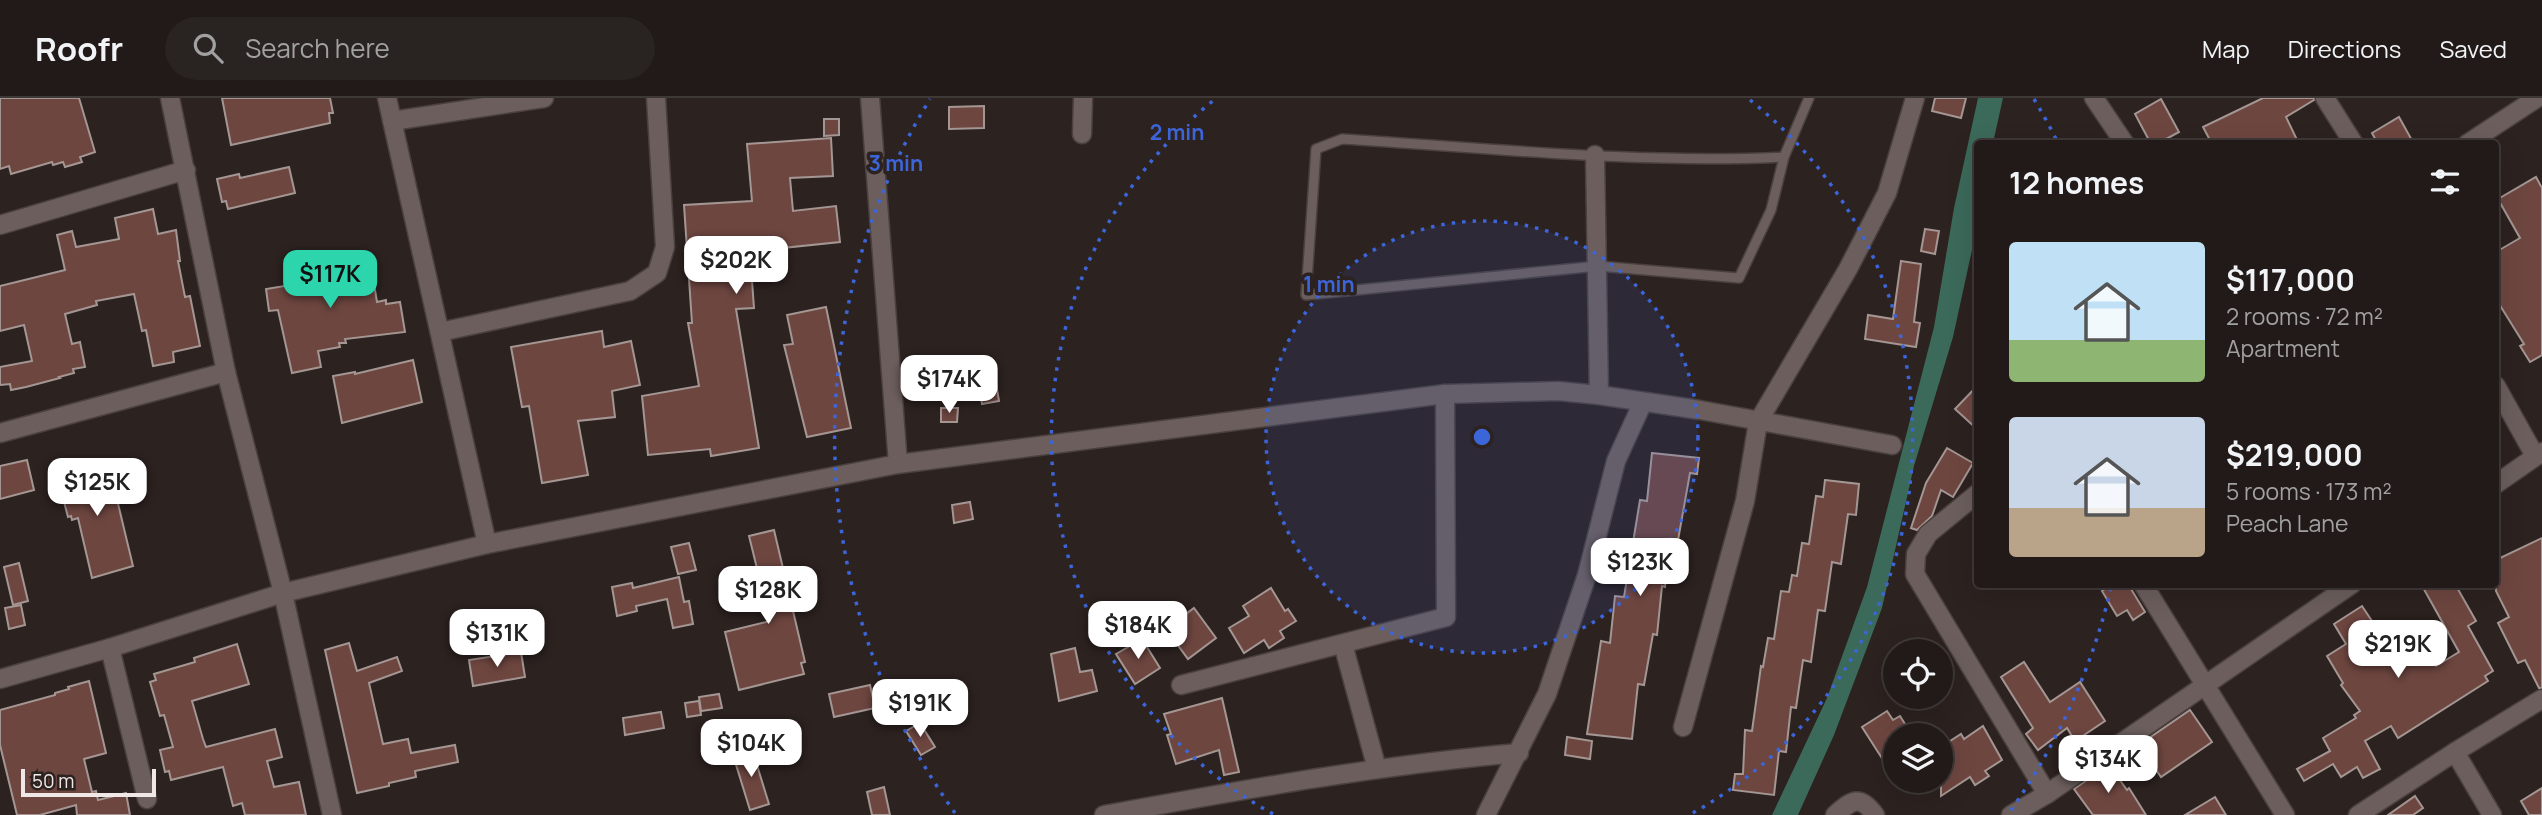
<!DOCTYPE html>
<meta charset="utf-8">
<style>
body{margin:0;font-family:Manrope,sans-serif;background:#292321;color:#f1f3f6;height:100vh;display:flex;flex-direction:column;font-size:26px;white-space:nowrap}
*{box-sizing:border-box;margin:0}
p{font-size:23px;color:#a2a1a2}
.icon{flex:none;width:38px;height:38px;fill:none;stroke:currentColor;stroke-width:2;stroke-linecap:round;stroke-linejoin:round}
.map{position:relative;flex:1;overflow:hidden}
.sheet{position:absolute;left:1974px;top:42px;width:525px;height:448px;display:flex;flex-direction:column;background:#211a18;border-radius:7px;box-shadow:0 7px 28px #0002,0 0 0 2px #3e3837}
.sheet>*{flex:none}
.tools{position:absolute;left:1883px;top:541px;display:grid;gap:14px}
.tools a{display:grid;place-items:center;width:70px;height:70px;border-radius:50%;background:#211a18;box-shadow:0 7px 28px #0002,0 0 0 2px #3e3837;font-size:35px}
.scale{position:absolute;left:21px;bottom:18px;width:135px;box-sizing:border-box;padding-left:7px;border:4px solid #f0e8e7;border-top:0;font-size:19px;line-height:24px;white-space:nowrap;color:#f0e8e7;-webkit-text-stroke:5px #2c2220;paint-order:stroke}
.price{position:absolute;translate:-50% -60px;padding:0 16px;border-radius:14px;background:#fff;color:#222;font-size:23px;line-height:46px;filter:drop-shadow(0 2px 4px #0008)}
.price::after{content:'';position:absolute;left:50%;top:42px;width:21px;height:16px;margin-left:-10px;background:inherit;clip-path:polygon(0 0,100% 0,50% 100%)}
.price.on{background:#2cd5ab;color:#111}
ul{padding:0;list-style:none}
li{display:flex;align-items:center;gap:21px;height:175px;padding:0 35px}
li span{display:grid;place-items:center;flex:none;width:196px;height:140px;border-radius:7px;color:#555}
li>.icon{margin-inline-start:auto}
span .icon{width:84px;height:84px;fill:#fffc;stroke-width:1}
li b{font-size:30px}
h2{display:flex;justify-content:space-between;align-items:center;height:84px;padding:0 35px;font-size:30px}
header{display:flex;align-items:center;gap:42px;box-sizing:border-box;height:98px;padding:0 35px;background:#211a18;border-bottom:2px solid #3e3837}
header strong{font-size:33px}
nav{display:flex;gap:38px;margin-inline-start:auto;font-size:24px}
.search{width:490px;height:63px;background:#292321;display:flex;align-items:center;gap:18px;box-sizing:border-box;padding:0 24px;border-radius:38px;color:#a2a1a2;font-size:26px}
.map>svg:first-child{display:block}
.water{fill:#3b695a}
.building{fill:#6e4640;stroke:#a49693;stroke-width:2}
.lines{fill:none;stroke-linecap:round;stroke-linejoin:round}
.service-casing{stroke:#4a403e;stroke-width:12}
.minor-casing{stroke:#4a403e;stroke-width:21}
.service{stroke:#6b5e5c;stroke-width:9}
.minor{stroke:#6b5e5c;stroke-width:18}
.ring{fill:none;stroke:#3d65da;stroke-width:3.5;stroke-dasharray:3.5 7}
.centre{fill:#3d65da;stroke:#2c2220;stroke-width:3.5}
.ring-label{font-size:21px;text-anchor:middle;font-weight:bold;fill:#3d65da;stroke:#2c2220;stroke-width:7;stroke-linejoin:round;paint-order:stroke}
</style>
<header>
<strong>Roofr</strong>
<div class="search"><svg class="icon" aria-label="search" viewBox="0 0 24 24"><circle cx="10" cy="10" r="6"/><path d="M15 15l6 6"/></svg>Search here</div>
<nav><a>Map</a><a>Directions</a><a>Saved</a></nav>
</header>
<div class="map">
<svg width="2542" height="717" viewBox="0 0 2542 717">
<rect width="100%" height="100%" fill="#2c2220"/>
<polygon class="water" points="1978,0 2003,0 1993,45 1978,46 1977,129 1953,239 1914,368 1882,510 1834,637 1798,717 1772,717 1827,600 1867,489 1934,229 1954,110"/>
<g class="building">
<polygon points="0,0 79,0 95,54 80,59 82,64 65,69 63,64 53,67 52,64 11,76 9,68 0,71"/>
<polygon points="222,0 330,0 333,15 329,15 330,25 231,47"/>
<polygon points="1935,0 1966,0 1961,20 1932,13"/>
<polygon points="2263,0 2314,0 2314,2 2286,19 2299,46 2212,46 2203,29"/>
<polygon points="2161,1 2179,34 2157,46 2151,46 2135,16"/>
<polygon points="984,8 984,30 949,31 949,9"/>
<polygon points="2399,19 2414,46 2378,46 2372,35"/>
<polygon points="824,21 839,21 839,37 824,38"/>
<polygon points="831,40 833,78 790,80 793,113 836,108 840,144 783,150 784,167 751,169 754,210 736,211 759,350 711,358 710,351 648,357 642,298 699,288 688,225 692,225 684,107 752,103 747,46"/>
<polygon points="289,69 295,95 228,111 226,103 222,104 217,81 239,76 240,80"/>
<polygon points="2536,79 2542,90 2542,257 2530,264 2520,248 2524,246 2496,201 2496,154 2520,140 2498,101"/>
<polygon points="153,111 158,136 176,132 180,163 178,163 185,199 190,198 200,248 173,254 174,264 153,268 146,232 142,233 134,196 96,203 97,207 65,216 72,246 80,244 85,269 73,271 74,275 59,279 60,280 26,289 11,292 10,286 0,287 0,269 32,263 24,227 0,233 0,188 65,172 57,137 72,133 76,149 119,141 115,120"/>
<polygon points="1925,131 1939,133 1935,156 1921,153"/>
<polygon points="346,156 349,174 359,173 360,176 372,174 377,204 386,202 386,206 400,204 405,234 345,241 346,245 339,245 340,249 318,253 321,269 292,275 278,212 269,213 266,191 297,186 294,165"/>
<polygon points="1901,163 1921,166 1914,224 1920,225 1916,249 1865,241 1868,217 1893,221"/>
<polygon points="826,209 851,330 807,339 784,247 793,246 787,217"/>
<polygon points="602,233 604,249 631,243 640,287 612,293 615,319 578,323 588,377 542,385 529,308 522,309 511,249"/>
<polygon points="413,262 422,304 342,325 333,278 355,274 355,276"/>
<polygon points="996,286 999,303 982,306 979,289"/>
<polygon points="1978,287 1978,332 1955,311"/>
<polygon points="941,310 958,310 957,324 941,324"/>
<polygon points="1947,350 1973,365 1953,399 1941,392 1932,418 1917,432 1911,430 1926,385"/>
<polygon points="1652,355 1699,360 1697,376 1690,375 1673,470 1667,470 1665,489 1662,488 1657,537 1653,536 1644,587 1638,586 1632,641 1587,636 1601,543 1610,545 1615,498 1624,499 1640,402 1647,403"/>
<polygon points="27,362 34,392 0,401 0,368"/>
<polygon points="108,364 133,468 92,480 78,420 72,422 71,418 68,419 57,377"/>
<polygon points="1825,382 1859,386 1856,417 1848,416 1841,466 1832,464 1825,513 1818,512 1811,564 1803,562 1796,610 1791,609 1786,654 1779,653 1774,697 1733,692 1735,676 1743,676 1745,632 1752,633 1761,568 1763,569 1768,540 1774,541 1781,493 1789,494 1792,477 1797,478 1802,445 1809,446 1816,398 1823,399"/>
<polygon points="970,404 973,421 954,425 952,407"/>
<polygon points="774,432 805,564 801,565 804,576 739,592 725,534 770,523 749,438"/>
<polygon points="2542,440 2542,590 2539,590 2525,562 2518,565 2498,525 2509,519 2496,493 2496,462"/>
<polygon points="689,445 696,472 678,476 671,449"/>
<polygon points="19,465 28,503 13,507 4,469"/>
<polygon points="679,479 684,504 689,503 693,526 673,530 667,501 636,508 637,513 617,518 612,489 632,485 633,490"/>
<polygon points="2113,486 2128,486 2145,514 2133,522 2127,512 2117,518 2102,493"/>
<polygon points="2421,486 2455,486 2476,523 2468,528 2493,573 2485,578 2488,583 2398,640 2391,628 2365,643 2380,671 2363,680 2357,669 2341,679 2333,666 2304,683 2297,671 2330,653 2323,640 2356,620 2354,617 2360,613 2341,587 2343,585 2327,558 2346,546 2334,526 2362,508 2386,544 2410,528 2436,568 2459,554"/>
<polygon points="1271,490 1285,513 1288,511 1296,523 1280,533 1284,540 1269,550 1264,542 1244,555 1229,530 1249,518 1243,508"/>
<polygon points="21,507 25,527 9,531 5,510"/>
<polygon points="1194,510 1216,540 1188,561 1166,531"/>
<polygon points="1142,541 1160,570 1135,586 1116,556"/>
<polygon points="349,545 357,573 397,559 402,573 369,585 383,646 408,641 411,655 455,647 458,664 415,673 416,679 389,685 389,688 357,695 325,552"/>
<polygon points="237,546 249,586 192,603 203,641 206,649 275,631 282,659 267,663 274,689 299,684 306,717 245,717 242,705 233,708 223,669 171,682 169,673 165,674 160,652 173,649 164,617 160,618 150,584 156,582 154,576 195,564 194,560"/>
<polygon points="1075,550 1080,574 1092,572 1097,593 1059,603 1051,556"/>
<polygon points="521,554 525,579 473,588 469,562"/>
<polygon points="2024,564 2050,604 2080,584 2105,623 2075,643 2067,630 2038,652 2026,636 2033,630 2001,579"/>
<polygon points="89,583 106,655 84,661 92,694 96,693 98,702 126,695 130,717 77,717 76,707 40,717 17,717 0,647 0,612 55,597 55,595 69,591 68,589"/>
<polygon points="870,587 875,610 834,619 829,596"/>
<polygon points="719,596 722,610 701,613 699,599"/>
<polygon points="1222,600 1239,674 1224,677 1219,652 1176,666 1167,637 1171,636 1164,616"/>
<polygon points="699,603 701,617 687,619 685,605"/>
<polygon points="2190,612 2212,644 2161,679 2139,647"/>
<polygon points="1887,613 1893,622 1900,618 1912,637 1895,637 1895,658 1885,665 1862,629"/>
<polygon points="661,614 664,630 625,637 623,620"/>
<polygon points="920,625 935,649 921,657 906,633"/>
<polygon points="1983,628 2002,662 1985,673 1989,678 1975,687 1970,679 1941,698 1941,649 1961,636 1964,641"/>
<polygon points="1567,639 1592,643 1590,661 1565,657"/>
<polygon points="752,651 769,706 750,712 733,657"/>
<polygon points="2109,667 2127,692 2129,690 2146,717 2093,717 2074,691"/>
<polygon points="884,689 890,717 872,717 867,694"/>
<polygon points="2542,690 2542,717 2529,717 2521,703"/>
<polygon points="2415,698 2423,710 2413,717 2388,717"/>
<polygon points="2215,699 2226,717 2185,717"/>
</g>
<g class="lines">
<g class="service-casing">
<path id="service" d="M1784,59C1637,66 1489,50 1342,41L1316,51L1306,197L1598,168L1739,180L1771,112L1784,59L1809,0"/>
</g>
<g class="minor-casing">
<g id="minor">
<polyline points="170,0 226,274 283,495 332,717"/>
<polyline points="387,0 487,446"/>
<polyline points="870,0 898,366"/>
<polyline points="2094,0 2125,46"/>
<polyline points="2325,0 2354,46"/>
<polyline points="392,23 544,0"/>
<polyline points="1082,36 1083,0"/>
<polyline points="2467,46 2537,0"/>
<polyline points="1595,57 1599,297"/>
<polyline points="0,127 186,72"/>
<polyline points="440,234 630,193 657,175 665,149 656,0"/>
<polyline points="2496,288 2535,358"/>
<polyline points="0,335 226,274"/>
<polyline points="2496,386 2542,354"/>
<polyline points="1978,395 1928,436 1916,456 1915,476 2047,696"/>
<polyline points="2143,486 2285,717"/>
<polyline points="1343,546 1377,671"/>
<polyline points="110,550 147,701"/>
<polyline points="0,581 110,550 283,495 487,446 898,366 1445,296 1558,293 1599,297 1700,312 1892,347"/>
<polyline points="1181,587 1446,519 1445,296"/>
<polyline points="1683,629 1745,403 1758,324 1848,171 1887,95 1915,0"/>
<polyline points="2455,654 2492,717"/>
<path d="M1104,717C1242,692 1379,667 1519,655"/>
<polyline points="1486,717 1547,596 1587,477 1616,363 1643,304"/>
<path d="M1835,717C1852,702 1860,696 1875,717"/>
<polyline points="2011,717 2047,696 2352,486"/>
<polyline points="2358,717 2455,654 2542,601"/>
</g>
</g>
<use href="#service" class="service"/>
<use href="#minor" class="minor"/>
</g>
<circle cx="1482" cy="339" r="216" fill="#3d65da" fill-opacity=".12"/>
<g class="ring">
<circle cx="1482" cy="339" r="216"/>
<path d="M1273 716A431 431 0 0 1 1214 2M1750 2A431 431 0 0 1 1691 716"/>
<path d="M2111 490A647 647 0 0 1 2009 715M955 715A647 647 0 0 1 930 1M2034 1A647 647 0 0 1 2058 45"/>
</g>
<circle cx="1482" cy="339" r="10" class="centre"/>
<g class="ring-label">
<text x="1177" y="42">2 min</text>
<text x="896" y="73">3 min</text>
<text x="1329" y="194">1 min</text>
</g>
</svg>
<div class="tools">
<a><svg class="icon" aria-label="locate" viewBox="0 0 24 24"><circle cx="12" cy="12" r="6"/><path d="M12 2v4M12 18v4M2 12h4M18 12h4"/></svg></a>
<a><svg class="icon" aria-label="layers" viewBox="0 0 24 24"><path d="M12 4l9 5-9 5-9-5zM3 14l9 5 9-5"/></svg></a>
</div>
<div class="scale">50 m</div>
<b class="price" style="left:736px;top:198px">$202K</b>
<b class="price on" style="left:330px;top:212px">$117K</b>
<b class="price" style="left:949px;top:317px">$174K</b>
<b class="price" style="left:97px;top:420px">$125K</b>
<b class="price" style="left:1640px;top:500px">$123K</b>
<b class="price" style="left:768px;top:528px">$128K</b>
<b class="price" style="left:1138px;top:563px">$184K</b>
<b class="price" style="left:497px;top:571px">$131K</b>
<b class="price" style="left:2398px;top:582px">$219K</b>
<b class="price" style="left:920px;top:641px">$191K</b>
<b class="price" style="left:751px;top:681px">$104K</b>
<b class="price" style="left:2108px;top:697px">$134K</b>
<section class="sheet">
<h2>12 homes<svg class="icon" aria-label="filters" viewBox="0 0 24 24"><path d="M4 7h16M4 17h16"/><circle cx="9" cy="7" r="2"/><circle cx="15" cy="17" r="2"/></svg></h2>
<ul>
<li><span style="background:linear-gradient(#bfe0f5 70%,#8fb573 0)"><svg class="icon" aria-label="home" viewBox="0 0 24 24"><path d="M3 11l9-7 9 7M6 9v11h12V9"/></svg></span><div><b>$117,000</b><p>2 rooms · 72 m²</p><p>Apartment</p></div></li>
<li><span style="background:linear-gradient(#c9d6e8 65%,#b9a48a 0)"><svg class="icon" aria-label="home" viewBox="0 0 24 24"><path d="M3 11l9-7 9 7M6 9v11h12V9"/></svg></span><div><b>$219,000</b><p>5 rooms · 173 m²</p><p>Peach Lane</p></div></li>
</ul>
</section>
</div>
